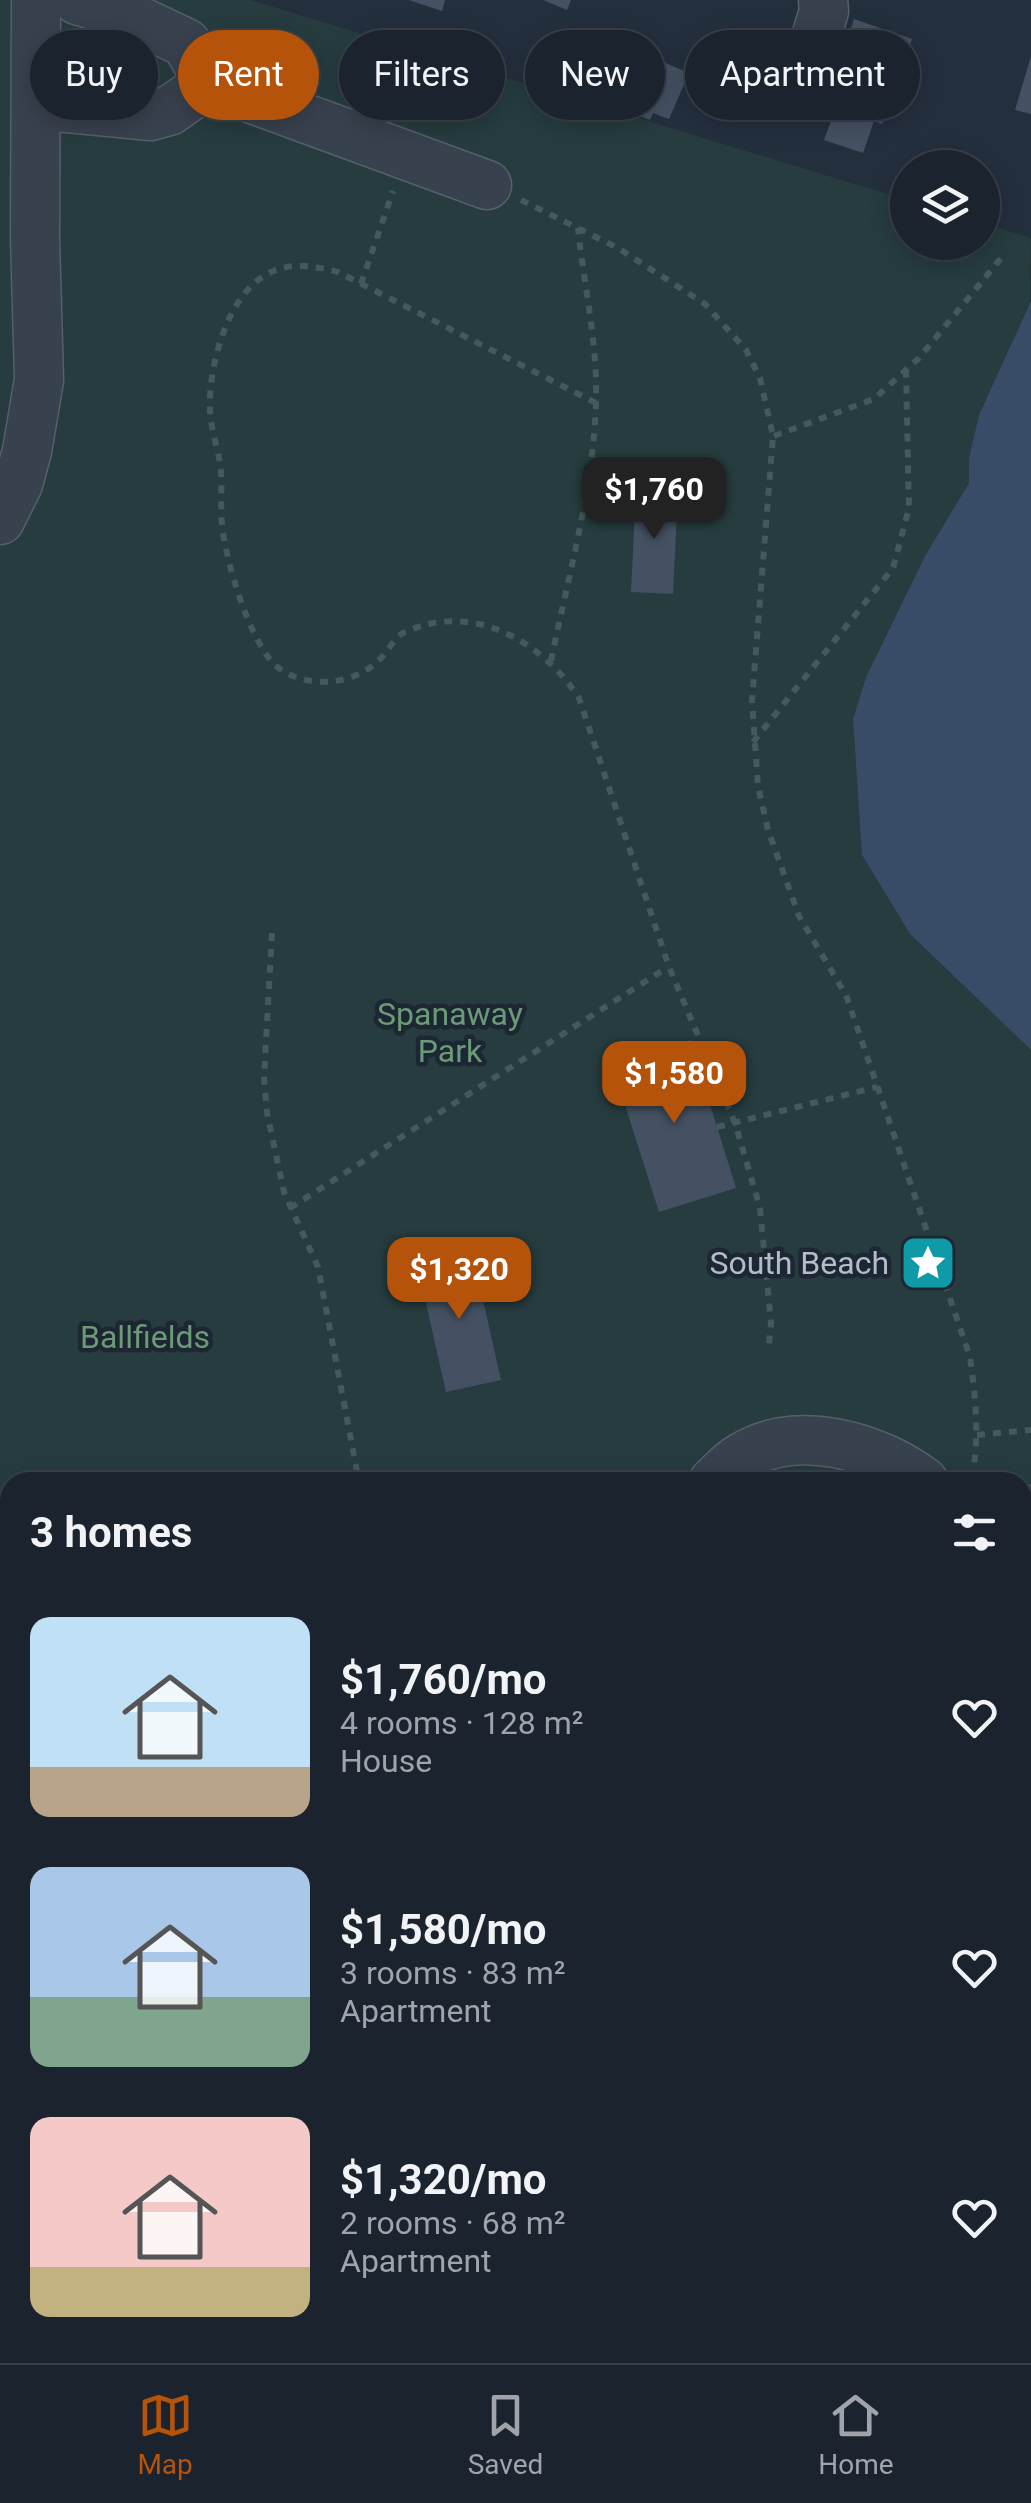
<!DOCTYPE html>
<meta charset="utf-8">
<style>
body{margin:0;font-family:Roboto,sans-serif;background:#242b36;color:#f1f3f6;height:100vh;display:flex;flex-direction:column;font-size:38px;white-space:nowrap}
*{box-sizing:border-box;margin:0}
p{font-size:32px;color:#a0a4aa}
.icon{flex:none;width:55px;height:55px;fill:none;stroke:currentColor;stroke-width:2;stroke-linecap:round;stroke-linejoin:round}
.map{position:relative;flex:1;overflow:hidden}
.side{position:absolute;left:0px;top:1472px;width:1032px;height:892px;display:flex;flex-direction:column;background:#1b232e;border-radius:30px 30px 0 0;box-shadow:0 5px 25px #0003,0 0 0 2px #39404a}
.side>*{flex:none}
.guide{position:absolute;left:30px;top:30px;width:972px;height:90px;display:flex;gap:20px}
.tools{position:absolute;left:890px;top:150px;display:grid;gap:20px}
.tools a{display:grid;place-items:center;width:110px;height:110px;border-radius:50%;background:#1b232e;box-shadow:0 5px 25px #0003,0 0 0 2px #39404a;font-size:50px}
.price{position:absolute;translate:-50% -85px;padding:0 22px;border-radius:20px;background:#b45309;color:#fff;font-size:32px;line-height:65px;filter:drop-shadow(0 2px 5px #0008)}
.price::after{content:'';position:absolute;left:50%;top:60px;width:30px;height:22px;margin-left:-15px;background:inherit;clip-path:polygon(0 0,100% 0,50% 100%)}
.price.active{background:#222;color:#fff}
ul{padding:0;list-style:none}
li{display:flex;align-items:center;gap:30px;height:250px;padding:0 30px}
li span{display:grid;place-items:center;flex:none;width:280px;height:200px;border-radius:20px;color:#555}
li>.icon{margin-inline-start:auto}
span .icon{width:120px;height:120px;fill:#fffc;stroke-width:1}
li b{font-size:42px}
h2{display:flex;justify-content:space-between;align-items:center;height:120px;padding:0 30px;font-size:42px}
.tag{padding:0 35px;border-radius:45px;background:#1b232e;box-shadow:0 5px 25px #0003,0 0 0 2px #39404a;font-size:35px;line-height:90px}
.tag.active{background:#b45309;color:#fff}
.tab-bar{display:flex;justify-content:space-around;align-items:center;height:140px;border-top:2px solid #39404a;background:#1b232e;font-size:28px;color:#a0a4aa}
.tab-bar a{display:grid;justify-items:center;gap:5px}
.tab-bar .active{color:#b45309}
.map>svg:first-child{display:block}
.green{fill:#263c3f;fill-rule:evenodd}
.water{fill:#394c67}
.building{fill:#455162}
.lines{fill:none;stroke-linecap:round;stroke-linejoin:round}
.minor-casing{stroke:#565f6c;stroke-width:51}
.path{stroke:#44595c;stroke-width:6;stroke-dasharray:8 8;stroke-linecap:butt}
.minor{stroke:#38414e;stroke-width:48}
.labels{text-anchor:middle;stroke-width:9;stroke-linejoin:round;paint-order:stroke}
.park-label{font-size:32px;fill:#6b9a76;stroke:#1d2633}
.poi-label{font-size:32px;fill:#b4bcc9;stroke:#1d2633;text-anchor:end}
</style>
<div class="map">
<svg width="1031" height="2363" viewBox="0 0 1031 2363">
<rect width="100%" height="100%" fill="#242f3e"/>
<path class="green" d="M0,0H251L907,200L908,242H982L983,223L1031,238L1030,305L979,415L969,458V483L925,556L866,677L853,719L862,855L910,934L1031,1050V2363H0ZM10,1482H1022V2355H10Z"/>
<polygon class="water" points="1031,301 1031,1050 910,934 862,855 853,719 866,677 925,556 969,483 969,458 979,415"/>
<g class="building">
<polygon points="409,0 445,0 442,11"/>
<polygon points="543,0 571,0 567,10"/>
<polygon points="854,19 912,39 882,124 874,121 863,153 824,140 846,80 835,76"/>
<polygon points="628,47 689,73 669,119 653,113 650,120 605,101"/>
<polygon points="1031,56 1031,114 1015,110"/>
<polygon points="597,70 612,77 600,102 585,95"/>
<polygon points="636,490 678,492 673,594 631,592"/>
<polygon points="690,1040 736,1188 659,1212 612,1064"/>
<polygon points="472,1251 501,1380 446,1392 417,1263"/>
</g>
<g class="lines">
<g class="minor-casing">
<g id="minor">
<polyline points="77,0 127,15 186,43 209,83"/>
<polyline points="209,83 487,185"/>
<polyline points="798,96 824,11 823,0"/>
<polyline points="36,105 151,116 169,111 209,83"/>
<polyline points="0,520 18,484 27,451 39,380 35,238 36,0"/>
<path d="M713,1482C722,1474 731,1463 742,1457C797,1423 877,1446 924,1482"/>
<polyline points="1022,1511 1031,1510"/>
<polyline points="0,2176 6,2363"/>
<polyline points="206,2363 218,2355"/>
</g>
</g>
<g class="path">
<path d="M521,200L618,248L705,304L746,350L760,378L773,436L752,700L758,786L768,830L799,916L846,995L970,1357C976,1400 980,1439 971,1482"/>
<polyline points="361,284 393,191"/>
<path d="M596,403L338,272C315,266 293,262 271,272C227,292 208,368 210,411C211,429 217,446 220,463C223,482 220,504 222,524C225,559 251,649 280,669C309,689 353,685 378,661C387,653 394,638 403,633C471,600 542,641 579,698L669,967L735,1123L760,1208L771,1323L769,1344"/>
<polyline points="774,436 874,399 919,358 1002,257"/>
<path d="M551,661C568,577 593,490 596,404C598,344 584,286 578,228"/>
<polyline points="753,742 893,568 909,508 906,370"/>
<polyline points="272,933 264,1077 267,1113 284,1192 318,1267 359,1482"/>
<polyline points="717,1127 877,1087"/>
<polyline points="290,1208 668,967"/>
<polyline points="977,1435 1031,1430"/>
<polyline points="1025,1708 1031,1717"/>
<polyline points="1031,2084 1026,2136 1031,2150"/>
<polyline points="444,2363 455,2355"/>
</g>
<use href="#minor" class="minor"/>
</g>
<defs>
<g id="sight-square" transform="scale(2.875)"><rect x="-9" y="-9" width="18" height="18" rx="4" fill="#0f9aa8" stroke="#1d2633"/><path d="M0-6L1.8-2.2L6-1.7L2.9 1.2L3.7 5.4L0 3.3L-3.7 5.4L-2.9 1.2L-6-1.7L-1.8-2.2Z" fill="#fff"/></g>
</defs>
<g fill-rule="evenodd">
<use href="#sight-square" x="928" y="1263"/>
</g>
<g class="labels">
<g class="park-label">
<text x="450" y="1025">Spanaway<tspan x="450" dy="37">Park</tspan></text>
<text x="145" y="1348">Ballfields</text>
</g>
<g class="poi-label">
<text x="889" y="1274">South Beach</text>
</g>
</g>
</svg>
<div class="tools">
<a><svg class="icon" aria-label="layers" viewBox="0 0 24 24"><path d="M12 4l9 5-9 5-9-5zM3 14l9 5 9-5"/></svg></a>
</div>
<b class="price active" style="left:654px;top:542px">$1,760</b>
<b class="price" style="left:674px;top:1126px">$1,580</b>
<b class="price" style="left:459px;top:1322px">$1,320</b>
<div class="guide">
<a class="tag">Buy</a>
<a class="tag active">Rent</a>
<a class="tag">Filters</a>
<a class="tag">New</a>
<a class="tag">Apartment</a>
</div>
<section class="side">
<h2>3 homes<svg class="icon" aria-label="filters" viewBox="0 0 24 24"><path d="M4 7h16M4 17h16"/><circle cx="9" cy="7" r="2"/><circle cx="15" cy="17" r="2"/></svg></h2>
<ul>
<li><span style="background:linear-gradient(#bfe0f5 75%,#b9a48a 0)"><svg class="icon" aria-label="home" viewBox="0 0 24 24"><path d="M3 11l9-7 9 7M6 9v11h12V9"/></svg></span><div><b>$1,760/mo</b><p>4 rooms · 128 m²</p><p>House</p></div><svg class="icon" aria-label="heart" viewBox="0 0 24 24"><path d="M12 20l-8-8c-3-5 5-10 8-4 3-6 11-1 8 4z"/></svg></li>
<li><span style="background:linear-gradient(#a9c7e8 65%,#7fa58c 0)"><svg class="icon" aria-label="home" viewBox="0 0 24 24"><path d="M3 11l9-7 9 7M6 9v11h12V9"/></svg></span><div><b>$1,580/mo</b><p>3 rooms · 83 m²</p><p>Apartment</p></div><svg class="icon" aria-label="heart" viewBox="0 0 24 24"><path d="M12 20l-8-8c-3-5 5-10 8-4 3-6 11-1 8 4z"/></svg></li>
<li><span style="background:linear-gradient(#f6c9c9 75%,#c2b280 0)"><svg class="icon" aria-label="home" viewBox="0 0 24 24"><path d="M3 11l9-7 9 7M6 9v11h12V9"/></svg></span><div><b>$1,320/mo</b><p>2 rooms · 68 m²</p><p>Apartment</p></div><svg class="icon" aria-label="heart" viewBox="0 0 24 24"><path d="M12 20l-8-8c-3-5 5-10 8-4 3-6 11-1 8 4z"/></svg></li>
</ul>
</section>
</div>
<nav class="tab-bar">
<a class="active"><svg class="icon" aria-label="map" viewBox="0 0 24 24"><path d="M3 6l6-2 6 2 6-2v14l-6 2-6-2-6 2zM9 4v14M15 6v14"/></svg>Map</a>
<a><svg class="icon" aria-label="saved" viewBox="0 0 24 24"><path d="M7 4h10v16l-5-4-5 4z"/></svg>Saved</a>
<a><svg class="icon" aria-label="home" viewBox="0 0 24 24"><path d="M3 11l9-7 9 7M6 9v11h12V9"/></svg>Home</a>
</nav>
